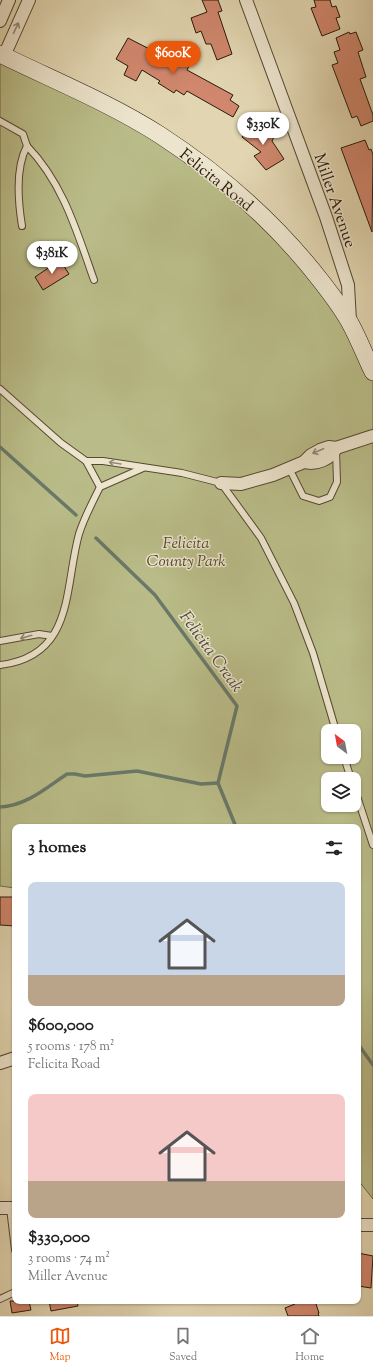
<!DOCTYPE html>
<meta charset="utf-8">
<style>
body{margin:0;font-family:"Sorts Mill Goudy",serif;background:#f6f6f6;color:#222;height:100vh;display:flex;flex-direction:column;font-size:15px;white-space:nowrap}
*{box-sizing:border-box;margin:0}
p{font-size:13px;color:#767676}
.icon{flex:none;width:22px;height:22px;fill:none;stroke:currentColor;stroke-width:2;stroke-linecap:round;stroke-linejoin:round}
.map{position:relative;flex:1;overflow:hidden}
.drawer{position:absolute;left:12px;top:824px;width:349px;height:480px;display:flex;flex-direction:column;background:#fff;border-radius:8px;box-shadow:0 1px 3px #0004}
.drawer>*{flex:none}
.needle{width:26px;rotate:328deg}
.fabs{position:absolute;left:321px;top:724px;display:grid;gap:8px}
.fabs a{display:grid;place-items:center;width:40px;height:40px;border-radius:8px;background:#fff;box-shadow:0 1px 3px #0004;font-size:20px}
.price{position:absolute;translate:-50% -34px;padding:0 9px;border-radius:14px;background:#fff;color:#222;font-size:13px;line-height:26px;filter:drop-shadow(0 1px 2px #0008)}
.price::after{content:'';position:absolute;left:50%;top:24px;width:12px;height:9px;margin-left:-6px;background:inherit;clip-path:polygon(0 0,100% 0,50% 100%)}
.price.on{background:#ea580c;color:#fff}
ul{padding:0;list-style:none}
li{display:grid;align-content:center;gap:8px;height:212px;padding:0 16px}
li span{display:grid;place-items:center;height:124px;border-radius:8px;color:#555}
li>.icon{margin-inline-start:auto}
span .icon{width:72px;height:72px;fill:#fffc;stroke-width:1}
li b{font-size:17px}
h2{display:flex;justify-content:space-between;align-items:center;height:48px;padding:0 16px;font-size:17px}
.dock{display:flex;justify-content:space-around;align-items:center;height:56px;border-top:1px solid #e0e0e0;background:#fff;font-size:11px;color:#767676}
.dock a{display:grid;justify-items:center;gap:2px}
.dock .on{color:#ea580c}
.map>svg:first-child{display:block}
.green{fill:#b9bc88;stroke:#706b48;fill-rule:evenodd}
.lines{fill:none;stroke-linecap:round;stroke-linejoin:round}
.stream{stroke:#697969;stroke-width:3.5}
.building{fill:#d0876d;stroke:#271a09}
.service-casing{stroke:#564933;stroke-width:8}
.minor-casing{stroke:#564933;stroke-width:14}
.secondary-casing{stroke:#271a09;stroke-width:18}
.service{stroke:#ece4cd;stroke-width:6}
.minor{stroke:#ece4cd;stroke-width:12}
.secondary{stroke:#ece4cd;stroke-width:17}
.oneway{stroke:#938975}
.labels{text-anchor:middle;stroke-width:3;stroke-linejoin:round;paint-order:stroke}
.street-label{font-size:16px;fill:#271a09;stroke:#ece4cd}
.park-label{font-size:16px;font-style:italic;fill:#534b2f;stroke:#ece4cd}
.water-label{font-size:17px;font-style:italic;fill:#484a39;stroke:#ece4cd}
</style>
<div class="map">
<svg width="373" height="1316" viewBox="0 0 373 1316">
<rect width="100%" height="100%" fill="#e2d6b2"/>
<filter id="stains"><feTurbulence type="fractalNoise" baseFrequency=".005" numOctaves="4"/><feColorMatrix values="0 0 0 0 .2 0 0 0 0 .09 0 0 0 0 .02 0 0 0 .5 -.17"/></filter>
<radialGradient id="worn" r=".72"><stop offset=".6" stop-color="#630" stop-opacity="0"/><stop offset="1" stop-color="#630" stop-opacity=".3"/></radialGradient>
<path class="green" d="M0,54L159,134L312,270L373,372V1199L358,1180V827H15V888L0,886ZM328,731H354V757H328ZM328,779H354V805H328Z"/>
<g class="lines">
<g class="stream">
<polyline points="0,447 76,515"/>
<polyline points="96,538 155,595 237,706 218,783 236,827"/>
<path d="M0,807C26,806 46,788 67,774H75L85,776L137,771L201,784L218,783"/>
<polyline points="358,1044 373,1065"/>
</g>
</g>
<g class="building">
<polygon points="202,0 218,0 222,11 218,12 232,54 217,60 211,44 206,44 201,31 196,33 191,18 207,12"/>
<polygon points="314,0 330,0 332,7 336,6 340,17 336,18 340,29 322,36 311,8 316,7"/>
<polygon points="349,32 350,34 356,32 363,50 358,52 366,77 360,79 373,115 373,121 361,126 357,116 352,118 332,65 338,63 334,52 340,50 336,38"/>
<polygon points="128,38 163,56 164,53 174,59 175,56 179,57 190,64 187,70 233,95 230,100 239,106 233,117 187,91 184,95 176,90 174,93 158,83 160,81 142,70 136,81 124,75 128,66 116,59"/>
<polygon points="254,121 274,137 272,141 284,159 266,170 254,156 261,152 242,137"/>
<polygon points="365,140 369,150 371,149 373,155 372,232 341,148"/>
<polygon points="60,260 69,274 43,290 35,277"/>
<polygon points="0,897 15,897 15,926 0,925"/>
<polygon points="358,1253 373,1256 371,1288 358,1286"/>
<polygon points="10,1301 29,1301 31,1310 12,1313"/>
<polygon points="49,1301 77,1301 78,1306 51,1311"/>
<polygon points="294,1301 315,1301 319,1313 318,1313 319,1316 288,1316 285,1308 295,1304"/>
</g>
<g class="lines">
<g class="service-casing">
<g id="service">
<path d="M0,121L23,134L27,146C15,168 18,201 22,226"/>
<path d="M27,146C63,183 77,232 94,280"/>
<polyline points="0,389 61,443 86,461 100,487"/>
<polyline points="86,461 103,461 182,473 221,483 261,538 294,603 313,653 336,731"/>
<polyline points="289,468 303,496 319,501 330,497 337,482 336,450"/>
<polyline points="0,641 39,634 52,636"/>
<path d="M0,665C75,656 64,588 79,534C84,518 92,503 100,487L143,468"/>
<polyline points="344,757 351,779"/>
<polyline points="354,787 373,845"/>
<polyline points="10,1208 15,1250"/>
<polyline points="0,1299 15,1292"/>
</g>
</g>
<g class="minor-casing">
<g id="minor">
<polyline points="246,0 326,217 348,285 350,321"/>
<polyline points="0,21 9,0"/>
<polyline points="4,56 29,0"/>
<path d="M304,462C316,465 330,460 336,448"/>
<polyline points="221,483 241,484 273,475 304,462 311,455 320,450 329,447 336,448 373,436"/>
<polyline points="0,1063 15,1058"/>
<polyline points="0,1208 15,1208"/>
<polyline points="358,1225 373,1225"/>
</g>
</g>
<g class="secondary-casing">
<path id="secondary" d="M0,54C53,80 110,103 160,135C220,174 276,223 321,281C331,294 342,308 350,323C359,339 365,356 373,372"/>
</g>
<use href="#service" class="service"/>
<use href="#minor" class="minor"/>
<use href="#secondary" class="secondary"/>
</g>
<defs><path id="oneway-shaft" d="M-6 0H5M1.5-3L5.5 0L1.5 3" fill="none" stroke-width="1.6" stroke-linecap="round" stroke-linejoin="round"/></defs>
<g class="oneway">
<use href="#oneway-shaft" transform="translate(16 28) rotate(-65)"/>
<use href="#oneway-shaft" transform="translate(318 451) rotate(157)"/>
<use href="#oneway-shaft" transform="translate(115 463) rotate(-171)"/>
<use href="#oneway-shaft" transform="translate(26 637) rotate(164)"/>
</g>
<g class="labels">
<g class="street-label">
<text transform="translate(217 179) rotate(39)" y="6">Felicita Road</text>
<text transform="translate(336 200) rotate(71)" y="6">Miller Avenue</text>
</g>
<g class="park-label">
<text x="186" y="548">Felicita<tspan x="186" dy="18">County Park</tspan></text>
</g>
<g class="water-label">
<text transform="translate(212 651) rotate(54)" y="6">Felicita Creak</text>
</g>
</g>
<rect width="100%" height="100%" filter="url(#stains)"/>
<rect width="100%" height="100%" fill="url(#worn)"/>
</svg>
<div class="fabs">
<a><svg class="needle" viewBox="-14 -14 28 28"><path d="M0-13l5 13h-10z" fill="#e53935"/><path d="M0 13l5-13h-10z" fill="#767676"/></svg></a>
<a><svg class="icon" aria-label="layers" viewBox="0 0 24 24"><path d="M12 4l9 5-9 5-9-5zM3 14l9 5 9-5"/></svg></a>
</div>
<b class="price on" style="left:173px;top:75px">$600K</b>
<b class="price" style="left:263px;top:146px">$330K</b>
<b class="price" style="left:52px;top:275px">$381K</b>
<section class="drawer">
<h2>3 homes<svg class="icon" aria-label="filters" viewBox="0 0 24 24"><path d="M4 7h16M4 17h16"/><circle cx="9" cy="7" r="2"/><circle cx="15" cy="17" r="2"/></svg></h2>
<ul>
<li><span style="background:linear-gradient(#c9d6e8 75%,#b9a48a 0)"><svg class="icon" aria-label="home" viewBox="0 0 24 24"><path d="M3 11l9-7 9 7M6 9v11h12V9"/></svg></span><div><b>$600,000</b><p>5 rooms · 178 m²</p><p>Felicita Road</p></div></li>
<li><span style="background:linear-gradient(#f6c9c9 70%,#b9a48a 0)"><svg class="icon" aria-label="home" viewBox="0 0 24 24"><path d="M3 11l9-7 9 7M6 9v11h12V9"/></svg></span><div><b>$330,000</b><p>3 rooms · 74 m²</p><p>Miller Avenue</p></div></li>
</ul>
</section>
</div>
<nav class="dock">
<a class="on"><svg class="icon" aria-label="map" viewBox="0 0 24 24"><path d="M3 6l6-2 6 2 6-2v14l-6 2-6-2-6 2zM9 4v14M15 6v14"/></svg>Map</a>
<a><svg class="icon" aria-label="saved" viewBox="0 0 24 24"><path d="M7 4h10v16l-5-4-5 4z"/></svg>Saved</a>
<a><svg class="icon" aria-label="home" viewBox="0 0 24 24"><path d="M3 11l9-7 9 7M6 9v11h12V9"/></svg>Home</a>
</nav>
